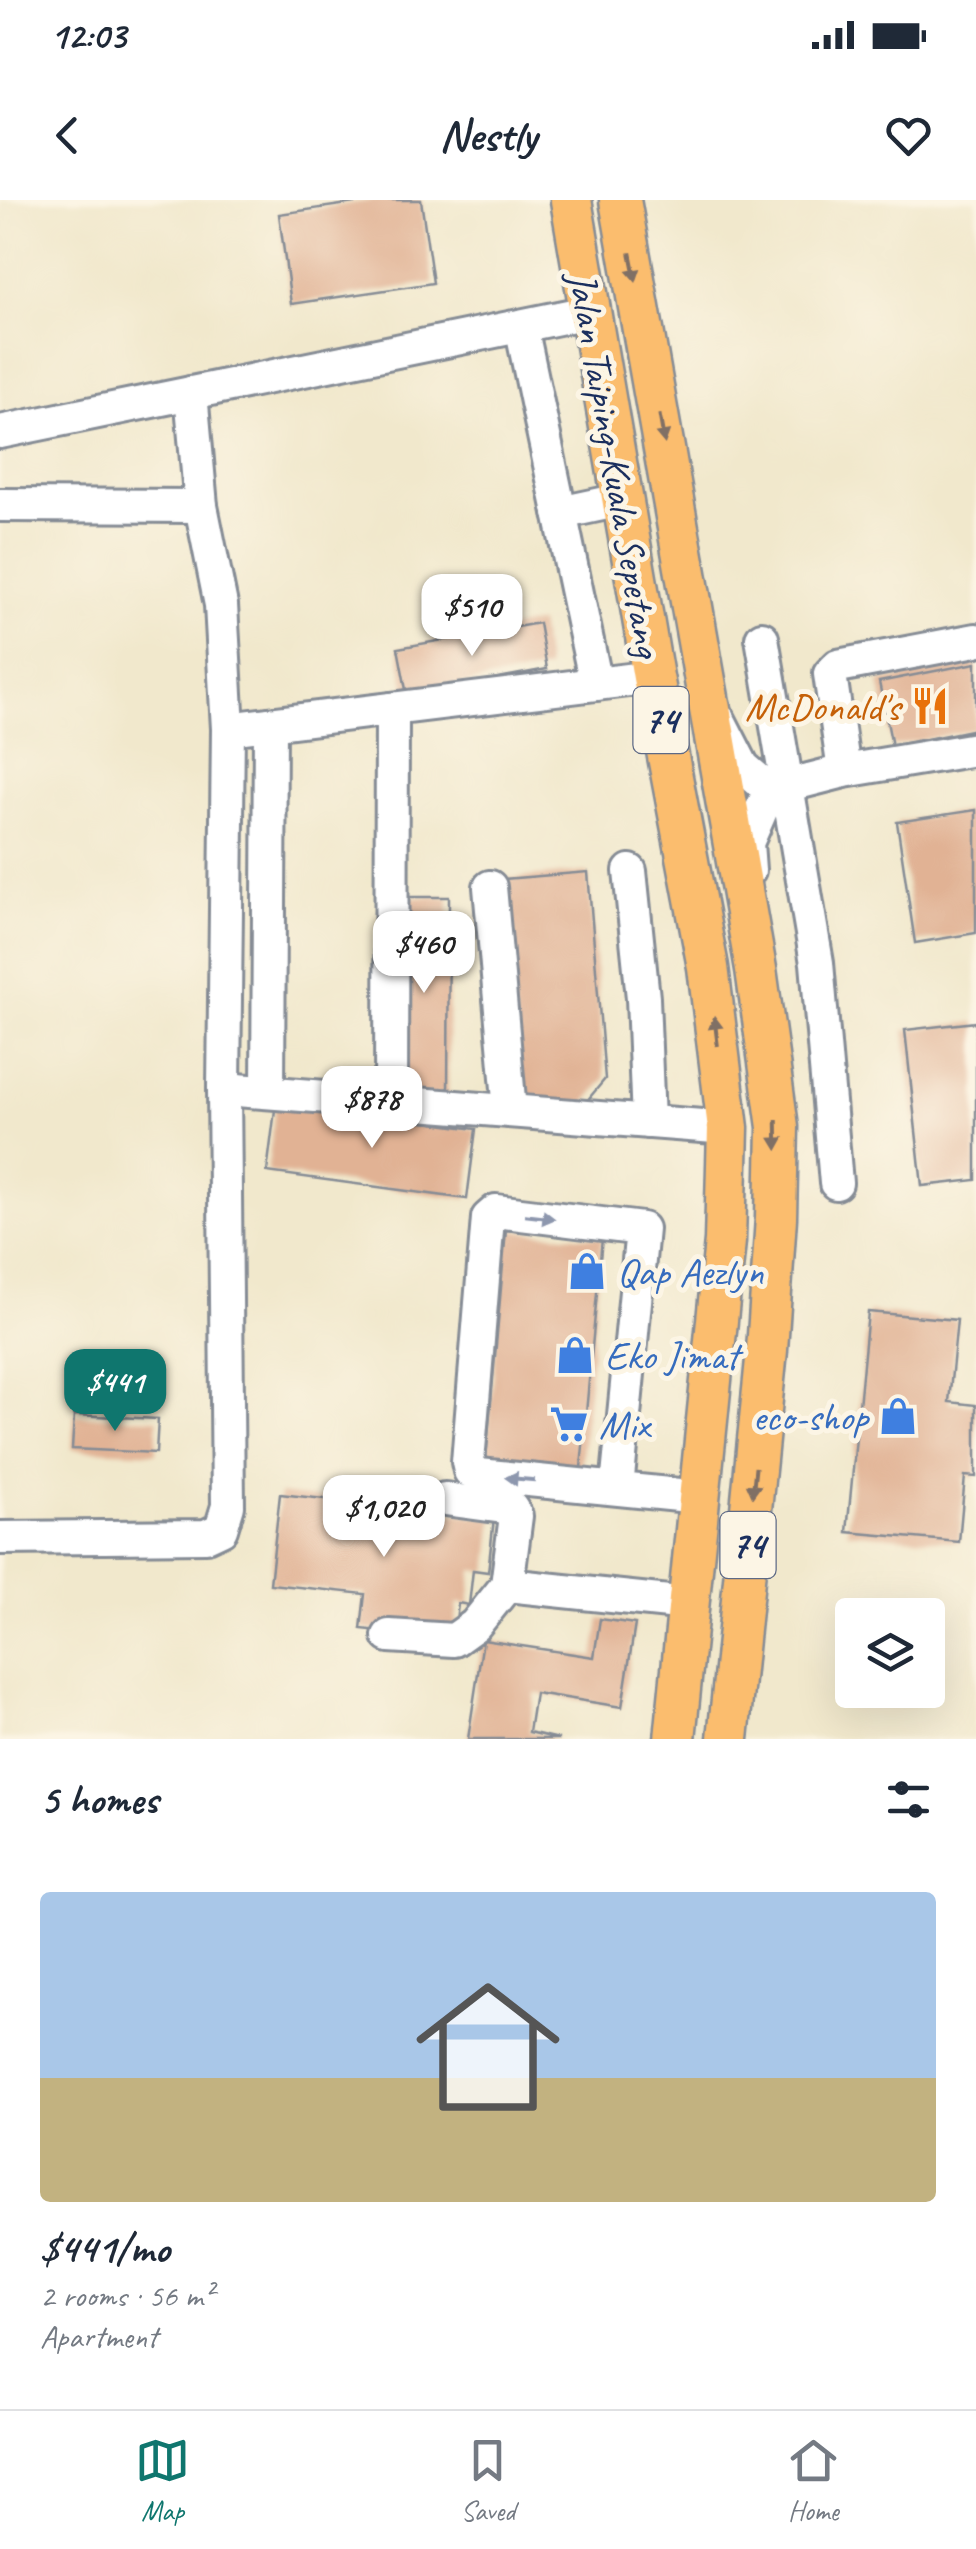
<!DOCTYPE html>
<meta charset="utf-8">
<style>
body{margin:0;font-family:Caveat,sans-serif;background:#f2f2f3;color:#1f2937;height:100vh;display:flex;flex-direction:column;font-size:38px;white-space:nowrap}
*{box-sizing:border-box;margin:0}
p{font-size:32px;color:#747a83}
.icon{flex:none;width:55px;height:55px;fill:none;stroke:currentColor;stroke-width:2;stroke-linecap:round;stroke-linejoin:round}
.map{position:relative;height:1539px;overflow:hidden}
.drawer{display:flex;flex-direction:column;background:#fff;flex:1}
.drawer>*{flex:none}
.fabs{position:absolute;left:835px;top:1398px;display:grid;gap:20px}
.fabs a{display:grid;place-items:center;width:110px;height:110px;border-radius:10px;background:#fff;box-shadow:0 10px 40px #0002;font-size:50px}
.price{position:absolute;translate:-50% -85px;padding:0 22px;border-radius:20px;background:#fff;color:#222;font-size:32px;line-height:65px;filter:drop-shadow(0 2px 5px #0008)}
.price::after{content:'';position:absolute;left:50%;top:60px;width:30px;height:22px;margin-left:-15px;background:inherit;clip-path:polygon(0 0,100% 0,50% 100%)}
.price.selected{background:#0f766e;color:#fff}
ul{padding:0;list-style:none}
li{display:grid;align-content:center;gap:20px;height:530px;padding:0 40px}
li+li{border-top:2px solid #e0e1e3}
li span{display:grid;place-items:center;height:310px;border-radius:10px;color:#555}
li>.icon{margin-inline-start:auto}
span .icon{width:180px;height:180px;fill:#fffc;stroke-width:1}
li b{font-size:42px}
h2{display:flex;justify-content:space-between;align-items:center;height:120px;padding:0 40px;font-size:42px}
.status{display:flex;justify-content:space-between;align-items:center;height:70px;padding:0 50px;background:#fff;direction:ltr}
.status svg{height:28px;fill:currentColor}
header{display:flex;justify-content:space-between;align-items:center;height:130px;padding:0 40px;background:#fff;font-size:45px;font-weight:600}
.dock{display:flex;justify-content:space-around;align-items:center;height:140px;border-top:2px solid #e0e1e3;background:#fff;font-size:28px;color:#747a83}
.dock a{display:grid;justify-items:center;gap:5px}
.dock .selected{color:#0f766e}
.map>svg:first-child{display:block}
.building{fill:#e1b294}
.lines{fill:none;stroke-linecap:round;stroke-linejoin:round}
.minor-casing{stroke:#868c95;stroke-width:38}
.major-casing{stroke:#868c95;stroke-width:45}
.minor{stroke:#fff;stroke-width:32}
.major{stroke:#fbbd6e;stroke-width:40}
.oneway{fill:#806f65}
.oneway2{fill:#8d97ae}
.labels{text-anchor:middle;stroke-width:10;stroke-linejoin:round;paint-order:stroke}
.shield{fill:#fcf5e5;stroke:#5e6a86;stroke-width:2.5}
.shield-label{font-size:38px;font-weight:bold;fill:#1b2f5e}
.street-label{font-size:40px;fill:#1b2f5e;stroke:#fcf5e5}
.food-label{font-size:40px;fill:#c56008;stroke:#fcf5e5;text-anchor:end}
.shop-label{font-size:40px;fill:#366cbe;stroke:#fcf5e5;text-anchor:start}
</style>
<div class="status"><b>12:03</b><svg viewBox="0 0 49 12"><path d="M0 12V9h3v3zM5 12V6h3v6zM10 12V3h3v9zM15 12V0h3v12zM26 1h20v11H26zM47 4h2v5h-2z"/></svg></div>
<header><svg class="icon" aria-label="back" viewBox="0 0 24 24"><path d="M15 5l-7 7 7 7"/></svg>Nestly<svg class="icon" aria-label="heart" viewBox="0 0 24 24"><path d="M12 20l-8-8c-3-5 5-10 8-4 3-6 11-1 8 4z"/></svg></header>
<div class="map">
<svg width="976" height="1539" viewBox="0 0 976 1539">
<rect width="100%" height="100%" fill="#fcf5e5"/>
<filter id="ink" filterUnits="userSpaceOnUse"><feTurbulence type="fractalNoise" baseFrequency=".01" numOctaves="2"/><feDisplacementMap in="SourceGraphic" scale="20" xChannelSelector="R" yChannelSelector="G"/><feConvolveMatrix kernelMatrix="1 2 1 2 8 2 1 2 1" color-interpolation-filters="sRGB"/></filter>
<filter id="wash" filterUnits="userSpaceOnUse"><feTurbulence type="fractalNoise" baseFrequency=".0048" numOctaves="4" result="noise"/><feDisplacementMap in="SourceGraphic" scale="40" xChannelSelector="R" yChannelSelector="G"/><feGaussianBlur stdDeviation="2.25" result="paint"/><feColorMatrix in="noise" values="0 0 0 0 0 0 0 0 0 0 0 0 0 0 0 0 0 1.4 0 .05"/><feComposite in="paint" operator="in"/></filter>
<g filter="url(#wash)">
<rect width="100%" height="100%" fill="#f1e8cc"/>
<g id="blocks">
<g class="building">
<polygon points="375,0 421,0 433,83 291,104 279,14"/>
<polygon points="539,423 547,469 407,495 398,448"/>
<polygon points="976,463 976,529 892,546 879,482"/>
<polygon points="976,610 976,733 915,743 897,622"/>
<polygon points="588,672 605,879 580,909 531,908 521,887 504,679"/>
<polygon points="399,697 449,697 448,896 398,896"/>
<polygon points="976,822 976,980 922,986 905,830"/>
<polygon points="276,902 476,929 467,999 267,972"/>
<polygon points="506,1030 602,1038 581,1268 486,1260"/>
<polygon points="868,1112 957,1120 949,1202 976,1205 976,1277 965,1276 959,1342 847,1332"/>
<polygon points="74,1215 158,1219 156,1253 72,1249"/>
<polygon points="280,1294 494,1318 488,1372 473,1370 469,1405 458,1403 454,1439 361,1429 365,1394 270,1384"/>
<polygon points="600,1419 635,1424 622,1507 535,1493 529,1532 559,1539 468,1539 483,1440 594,1457"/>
</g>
</g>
</g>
<g filter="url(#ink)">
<use href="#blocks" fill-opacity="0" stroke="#868c95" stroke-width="2.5"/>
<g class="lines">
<g class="minor-casing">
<g id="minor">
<polyline points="521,126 596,484"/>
<polyline points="0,232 588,112"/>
<polyline points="0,305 201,306"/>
<polyline points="560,313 621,300"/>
<polyline points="762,438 817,763 836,983"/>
<polyline points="719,520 743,567 770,590"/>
<polyline points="228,529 653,477"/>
<polyline points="844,571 830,474 838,466 976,440"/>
<polyline points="749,670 747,643 770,590 844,571 976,549"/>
<polyline points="630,671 643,798 648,922"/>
<polyline points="490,687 510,911"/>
<polyline points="224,889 728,928"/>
<polyline points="268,892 270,524"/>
<polyline points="391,904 392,509"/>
<polyline points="617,1288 642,1029 496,1011 488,1018 468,1262 470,1271 479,1275 699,1297"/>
<polyline points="445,1299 511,1308 516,1316 507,1385 688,1404"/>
<polyline points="0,1338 206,1336 221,1329 228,1306 224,889 228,529 221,405 201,306 191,193"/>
<polyline points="389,1436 454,1440 475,1425 507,1385"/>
</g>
</g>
<g class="major-casing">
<g id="major">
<polyline points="571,0 653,477 708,767 728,928 725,1041 675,1539"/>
<polyline points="620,0 756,769 778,927 776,1018 767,1150 728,1539"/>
</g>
</g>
<use href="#minor" class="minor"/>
<use href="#major" class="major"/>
</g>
<defs><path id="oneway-solid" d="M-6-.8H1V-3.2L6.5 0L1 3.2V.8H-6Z" transform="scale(2.5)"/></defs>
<g class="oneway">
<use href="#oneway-solid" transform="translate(633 67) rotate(79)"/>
<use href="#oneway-solid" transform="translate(662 229) rotate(80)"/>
<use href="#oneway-solid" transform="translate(716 831) rotate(-97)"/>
<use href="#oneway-solid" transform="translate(777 935) rotate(89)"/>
<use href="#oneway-solid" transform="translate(754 1282) rotate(96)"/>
</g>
<g class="oneway2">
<use href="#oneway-solid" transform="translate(540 1017) rotate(7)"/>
<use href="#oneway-solid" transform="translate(520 1279) rotate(-175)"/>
</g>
</g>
<defs>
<g id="restaurant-bare" transform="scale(3)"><path d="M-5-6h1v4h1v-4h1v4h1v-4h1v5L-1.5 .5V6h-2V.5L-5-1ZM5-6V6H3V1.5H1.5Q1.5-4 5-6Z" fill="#e8710a" stroke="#fcf5e5" stroke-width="2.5" paint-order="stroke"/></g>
<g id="shop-bare" transform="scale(3)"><path d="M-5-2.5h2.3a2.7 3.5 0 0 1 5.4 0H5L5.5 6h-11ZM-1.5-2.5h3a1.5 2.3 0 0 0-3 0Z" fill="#3f7fe0" stroke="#fcf5e5" stroke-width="2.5" paint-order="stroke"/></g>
<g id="supermarket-bare" transform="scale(3)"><path d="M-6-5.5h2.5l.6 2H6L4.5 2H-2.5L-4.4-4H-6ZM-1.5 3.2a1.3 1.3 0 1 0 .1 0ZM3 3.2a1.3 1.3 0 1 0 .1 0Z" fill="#3f7fe0" stroke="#fcf5e5" stroke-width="2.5" paint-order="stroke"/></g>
</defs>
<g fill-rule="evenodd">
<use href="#restaurant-bare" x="930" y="506"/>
<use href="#shop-bare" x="587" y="1071"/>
<use href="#shop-bare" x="575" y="1155"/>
<use href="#shop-bare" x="898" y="1216"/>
<use href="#supermarket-bare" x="569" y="1224"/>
</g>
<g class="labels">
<g class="shield">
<rect x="633.5" y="487" width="55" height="66" rx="8"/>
<rect x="720.5" y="1312" width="55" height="66" rx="8"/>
</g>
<g class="shield-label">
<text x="661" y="533">74</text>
<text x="748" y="1358">74</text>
</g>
<g class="street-label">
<text transform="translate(616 264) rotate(80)" y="14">Jalan Taiping-Kuala Sepetang</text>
</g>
<g class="food-label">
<text x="900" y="520">McDonald's</text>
</g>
<g class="shop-label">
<text x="617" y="1085">Qap Aezlyn</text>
<text x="605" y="1169">Eko Jimat</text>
<text x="868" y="1230" text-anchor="end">eco-shop</text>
<text x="599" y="1238">Mix</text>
</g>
</g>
</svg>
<div class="fabs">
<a><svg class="icon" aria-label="layers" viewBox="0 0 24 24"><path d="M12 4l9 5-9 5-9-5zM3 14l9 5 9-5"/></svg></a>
</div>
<b class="price" style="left:472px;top:459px">$510</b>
<b class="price" style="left:424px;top:796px">$460</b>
<b class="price" style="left:372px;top:951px">$878</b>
<b class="price selected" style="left:115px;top:1234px">$441</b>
<b class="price" style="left:384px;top:1360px">$1,020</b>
</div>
<section class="drawer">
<h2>5 homes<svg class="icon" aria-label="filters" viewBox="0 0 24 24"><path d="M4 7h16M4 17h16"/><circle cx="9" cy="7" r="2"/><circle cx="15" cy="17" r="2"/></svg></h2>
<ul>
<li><span style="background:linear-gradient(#a9c7e8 60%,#c2b280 0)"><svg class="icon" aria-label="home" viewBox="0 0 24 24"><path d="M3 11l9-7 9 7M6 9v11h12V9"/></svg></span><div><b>$441/mo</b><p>2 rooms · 56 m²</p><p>Apartment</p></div></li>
</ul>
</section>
<nav class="dock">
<a class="selected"><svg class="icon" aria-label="map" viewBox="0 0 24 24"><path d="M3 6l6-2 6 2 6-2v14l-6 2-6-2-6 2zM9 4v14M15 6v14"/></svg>Map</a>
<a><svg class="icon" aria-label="saved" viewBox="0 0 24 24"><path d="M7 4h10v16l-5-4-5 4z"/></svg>Saved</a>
<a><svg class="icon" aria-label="home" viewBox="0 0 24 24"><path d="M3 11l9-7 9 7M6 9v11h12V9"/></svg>Home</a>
</nav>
